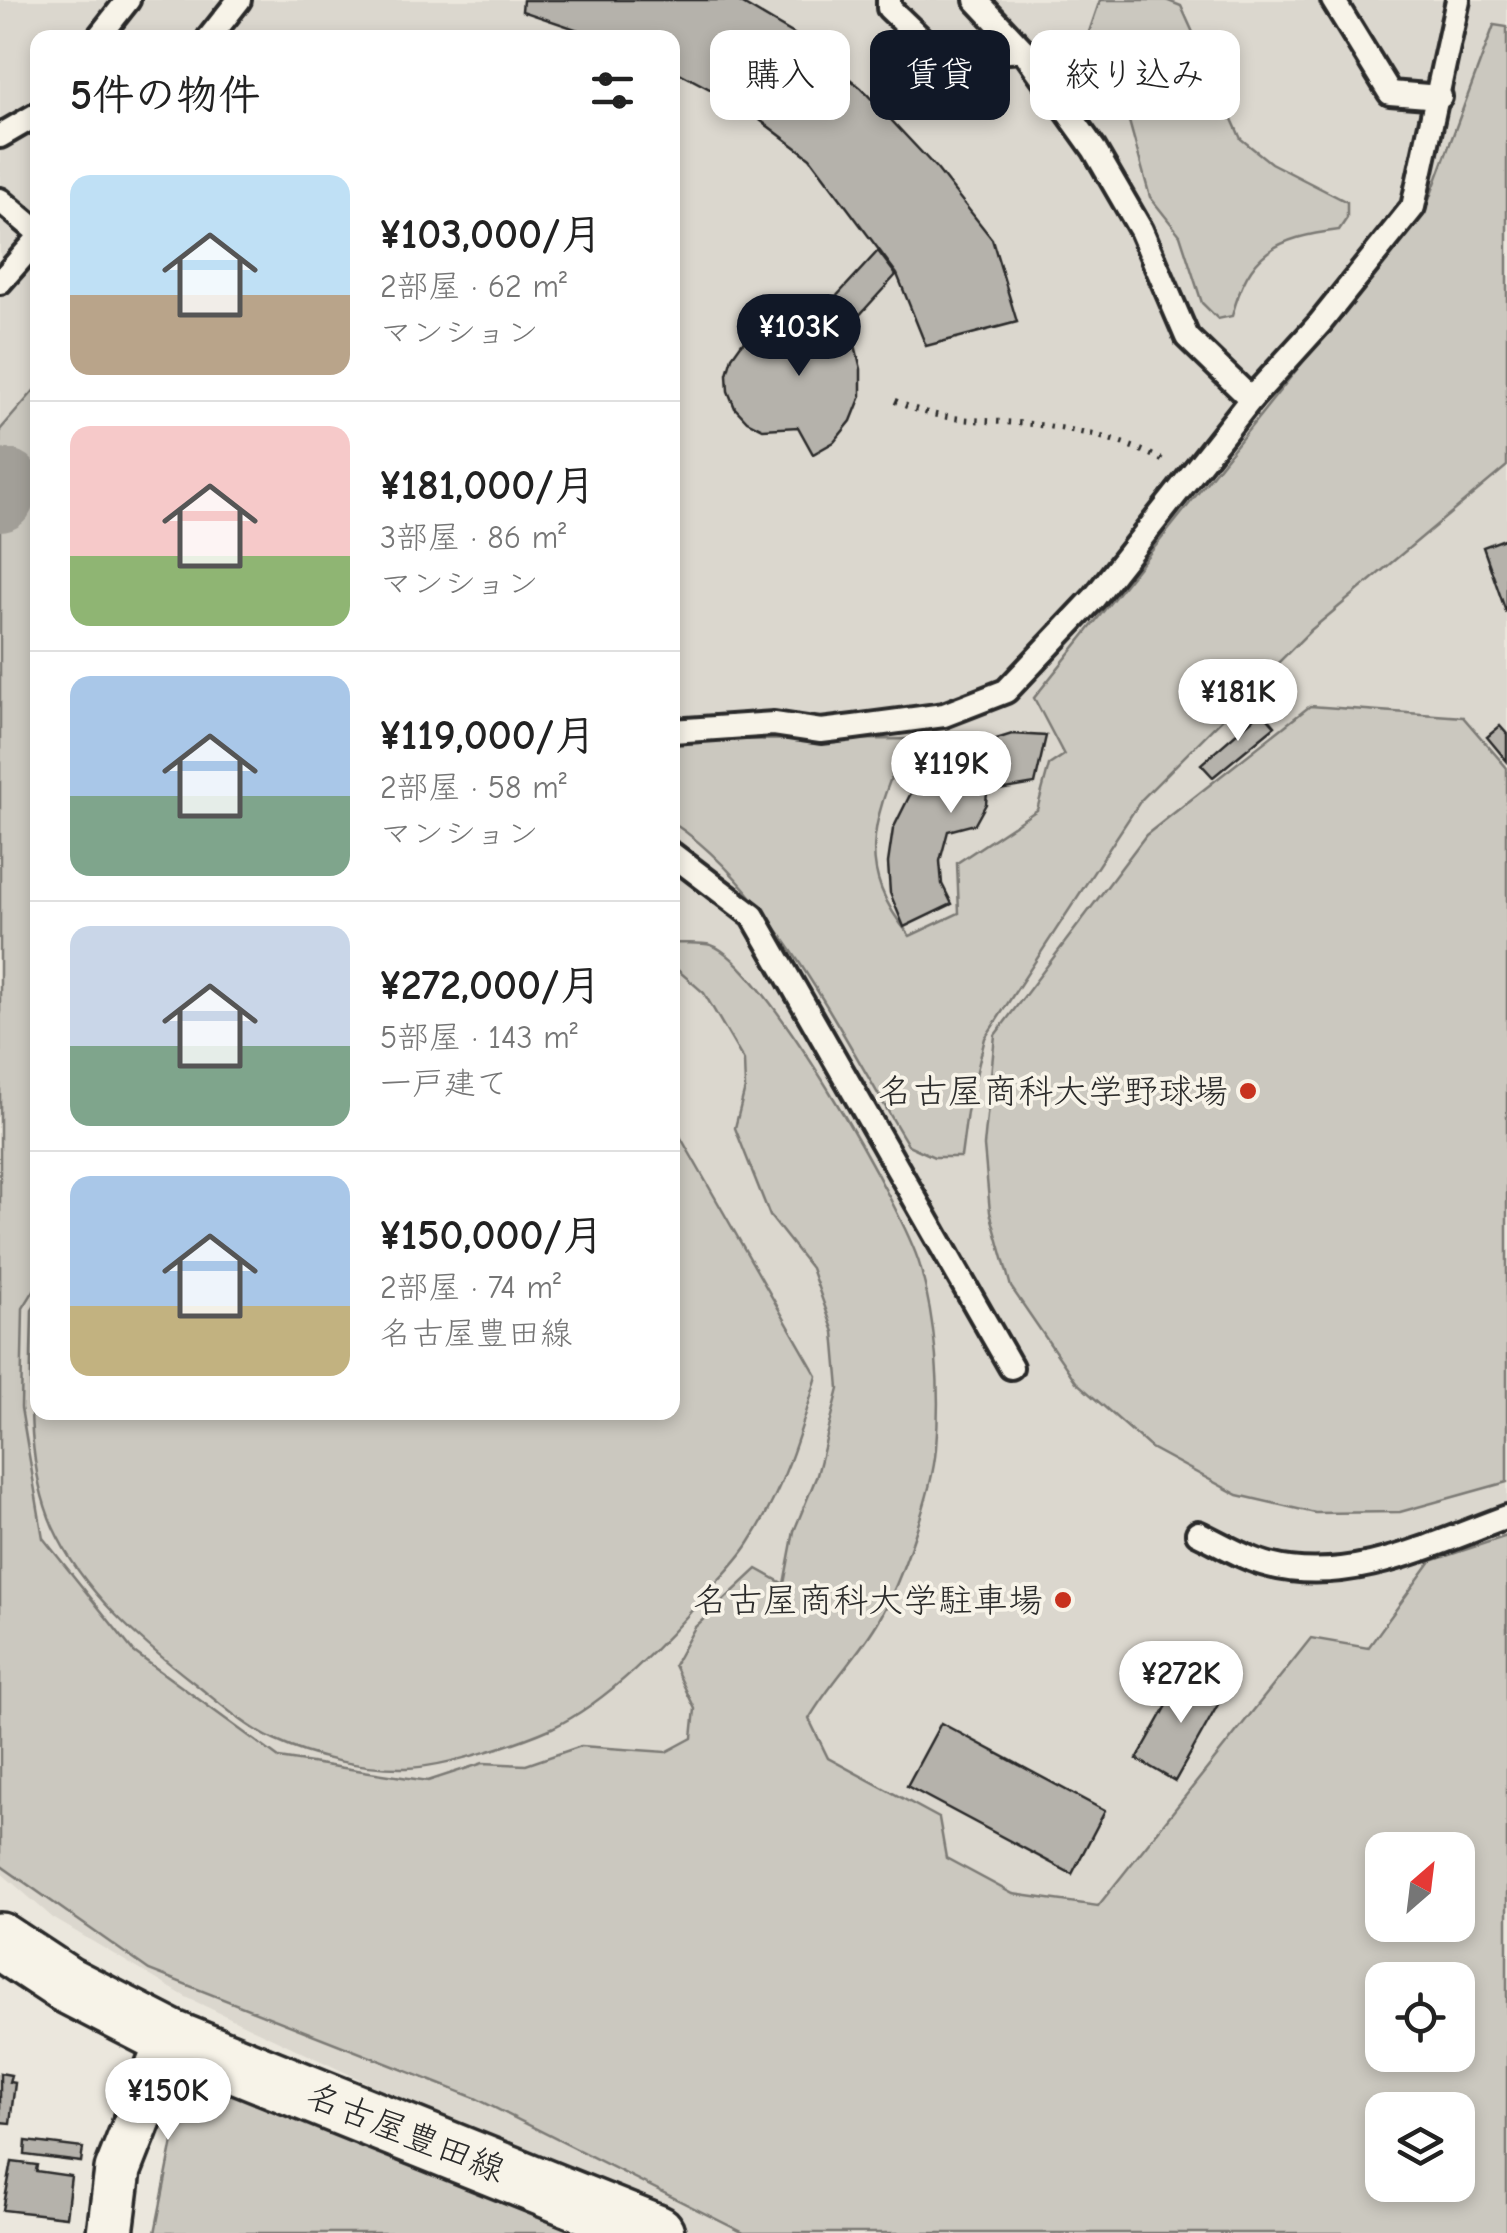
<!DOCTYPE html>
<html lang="ja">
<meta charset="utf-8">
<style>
body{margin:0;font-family:"Comic Neue","Klee One",sans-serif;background:#f2f2f2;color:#222;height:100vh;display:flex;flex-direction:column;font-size:38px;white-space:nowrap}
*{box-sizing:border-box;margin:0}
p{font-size:32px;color:#767676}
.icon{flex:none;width:55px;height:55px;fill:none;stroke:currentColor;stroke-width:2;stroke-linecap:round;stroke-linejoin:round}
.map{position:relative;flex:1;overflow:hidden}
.side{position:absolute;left:30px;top:30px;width:650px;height:1390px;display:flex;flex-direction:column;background:#fff;border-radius:20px;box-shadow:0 5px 15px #0003}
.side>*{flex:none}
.hud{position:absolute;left:710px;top:30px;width:645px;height:90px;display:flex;gap:20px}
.needle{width:65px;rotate:28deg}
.controls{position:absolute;left:1365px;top:1832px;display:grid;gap:20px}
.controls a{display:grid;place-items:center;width:110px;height:110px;border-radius:20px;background:#fff;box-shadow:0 5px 15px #0003;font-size:50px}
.price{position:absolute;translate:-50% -85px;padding:0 22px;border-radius:35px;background:#fff;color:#222;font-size:32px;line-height:65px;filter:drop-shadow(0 2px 5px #0008)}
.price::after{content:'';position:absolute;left:50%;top:60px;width:30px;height:22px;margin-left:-15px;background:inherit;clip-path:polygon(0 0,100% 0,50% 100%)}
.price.selected{background:#111827;color:#fff}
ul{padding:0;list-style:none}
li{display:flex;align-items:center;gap:30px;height:250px;padding:0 40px}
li+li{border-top:2px solid #e0e0e0}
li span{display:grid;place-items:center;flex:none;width:280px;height:200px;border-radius:20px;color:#555}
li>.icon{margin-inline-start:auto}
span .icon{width:120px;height:120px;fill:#fffc;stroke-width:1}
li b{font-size:42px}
h2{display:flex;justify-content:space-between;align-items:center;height:120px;padding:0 40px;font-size:42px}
.pill{padding:0 35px;border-radius:20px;background:#fff;box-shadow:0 5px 15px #0003;font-size:35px;line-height:90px}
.pill.selected{background:#111827;color:#fff}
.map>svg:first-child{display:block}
.built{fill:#dbd7ce;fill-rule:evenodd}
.green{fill:#cbc8bf;stroke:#7b7a75;stroke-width:2.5;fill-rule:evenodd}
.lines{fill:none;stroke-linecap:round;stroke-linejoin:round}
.river{stroke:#a29f98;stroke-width:68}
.building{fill:#b5b2ab;stroke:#2b2b2b;stroke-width:2.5}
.lane-casing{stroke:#2b2b2b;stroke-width:30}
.street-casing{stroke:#2b2b2b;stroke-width:52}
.primary-casing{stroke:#2b2b2b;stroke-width:62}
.path{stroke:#2b2b2b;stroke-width:6;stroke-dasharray:2.5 8;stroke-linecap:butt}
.lane{stroke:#f7f3e8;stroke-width:22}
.street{stroke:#f7f3e8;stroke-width:45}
.primary{stroke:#f7f3e8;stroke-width:55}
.poi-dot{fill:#c8321e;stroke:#f7f3e8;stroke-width:4}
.labels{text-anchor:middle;stroke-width:8;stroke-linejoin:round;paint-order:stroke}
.poi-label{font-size:35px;fill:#2b2b2b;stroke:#f7f3e8;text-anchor:end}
.street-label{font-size:35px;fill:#2b2b2b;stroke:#f7f3e8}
</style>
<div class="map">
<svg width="1507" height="2233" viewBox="0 0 1507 2233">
<rect width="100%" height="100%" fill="#ebe7dd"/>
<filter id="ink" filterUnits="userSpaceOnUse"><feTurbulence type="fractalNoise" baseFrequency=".01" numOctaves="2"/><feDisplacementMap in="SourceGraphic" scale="20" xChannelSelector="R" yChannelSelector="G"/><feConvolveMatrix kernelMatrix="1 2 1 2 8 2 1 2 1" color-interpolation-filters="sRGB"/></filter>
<g filter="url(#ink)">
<path class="built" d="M0,0H1507V2233H676L646,2215L186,1997L53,1918L0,1872ZM38,38H672V1412H38ZM1382,1850H1458V1925H1382ZM1382,1980H1458V2055H1382ZM1382,2110H1458V2185H1382Z"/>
<g class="green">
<path d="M1100,0H1166L1181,6L1241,139L1271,163L1347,202V218L1339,230C1275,238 1249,252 1232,316L1218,319L1202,303L1180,235L1150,197L1127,114L1089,32Z"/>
<path d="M1494,25L1507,27V466L1311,630L1141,800L985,1038L967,1112L961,1157H934L908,1145C845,1042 773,889 673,823L672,740L906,739C876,816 851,865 910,936L959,913L957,863L1037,810L1049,765L1064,755L1034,698L1426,208Z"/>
<path d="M37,387L38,1284L23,1308L21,1408L43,1538L134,1652L279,1758L428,1781L483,1763L526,1765L581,1746L666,1752L692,1738L695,1709L674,1665L695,1627L757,1569L784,1584L794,1531L817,1475L839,1389L834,1332L811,1268L770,1216L735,1128L745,1088L744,1061L704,993L673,966V943C685,944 700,942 711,945C763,961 904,1210 920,1266C936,1323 941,1389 936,1448C933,1490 901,1582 879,1620C859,1655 829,1684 809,1719L828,1758L939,1818L946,1858L1013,1894L1098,1906L1311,1638L1368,1648L1431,1561L1507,1536V2233H744L475,2098L149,1970L0,1865V430ZM1458,1850V1925H1382V1850ZM1382,1980H1458V2055H1382ZM1382,2110H1458V2185H1382Z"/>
<polygon points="1310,706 1463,717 1507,768 1507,1482 1400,1512 1315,1513 1238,1495 1151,1448 1076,1382 1011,1287 990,1212 984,1146 995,1035 1146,835"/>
<path d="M673,1124L817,1376C800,1435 783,1491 749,1543C737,1562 720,1578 705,1595C667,1641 606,1703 552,1728C516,1744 444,1767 406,1768C363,1769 313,1758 274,1740C246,1727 218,1702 194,1683C140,1641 82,1591 53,1527C24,1461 31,1380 32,1310L37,1302L38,1412H672Z"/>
<polygon points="211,2066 576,2233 155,2233 182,2096"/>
</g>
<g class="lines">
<polyline class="river" points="0,498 7,483"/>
</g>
<g class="building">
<polygon points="523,0 736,0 794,34 861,88 937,169 992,239 1017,322 926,346 897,274 810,158 740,105 672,69 672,38 602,38 522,11"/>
<polygon points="878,251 896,275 845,331 823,311"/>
<polygon points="805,301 841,323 855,345 861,369 861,396 851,421 834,442 813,454 798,427 763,429 747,421 735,408 728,391 727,374 732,357 742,343 775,329 792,331"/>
<polygon points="1507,538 1507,611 1506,612 1483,547"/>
<polygon points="1262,711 1275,726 1213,777 1201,764"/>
<polygon points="1500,726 1507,734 1507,761 1487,737"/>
<polygon points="1012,734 1046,736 1035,784 987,792 986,804 975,824 948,831 940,861 942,884 952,904 904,927 890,893 888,863 893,829 910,795 929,769 952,753"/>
<polygon points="1187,1670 1225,1692 1175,1781 1137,1759"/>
<polygon points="941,1723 1105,1811 1072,1874 907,1786"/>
<polygon points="0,2073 11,2075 9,2082 15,2083 10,2123 0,2122"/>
<polygon points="26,2141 83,2148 81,2162 25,2155"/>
<polygon points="12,2162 37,2165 36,2171 71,2176 66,2217 3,2210"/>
</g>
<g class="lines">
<g class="lane-casing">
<g id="lane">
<polyline points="889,0 889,8 939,56 1023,50"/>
<polyline points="976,0 1023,50 1094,149 1141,230 1187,337 1251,399"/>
<polyline points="1333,0 1390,93 1440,97"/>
<polyline points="98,38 128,0"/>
<polyline points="209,38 239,0"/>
<polyline points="0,136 38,114"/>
<polyline points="0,200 38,232"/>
<polyline points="0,282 38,239"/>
<polyline points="672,731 774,724 821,731 854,727 944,715 1006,691 1094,598 1251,399 1320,323 1413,207 1458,0"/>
<polyline points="672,854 753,916 1011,1367"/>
<path d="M1198,1533C1221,1544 1245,1559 1269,1565C1349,1586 1433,1544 1507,1517"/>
</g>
</g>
<g class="street-casing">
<polyline id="street" points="110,2233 118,2170 170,2038"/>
</g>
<g class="primary-casing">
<polyline id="primary" points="0,1941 65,1984 170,2038 656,2233"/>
</g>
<path class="path" d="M895,401C949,426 991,418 1047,426C1088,432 1128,442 1164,461"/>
<use href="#lane" class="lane"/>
<use href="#street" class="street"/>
<use href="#primary" class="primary"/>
</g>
</g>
<g class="poi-dot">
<circle cx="1248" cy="1091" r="10"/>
<circle cx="1063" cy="1600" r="10"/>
</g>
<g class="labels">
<g class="poi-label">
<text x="1228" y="1103">名古屋商科大学野球場</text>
<text x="1043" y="1612">名古屋商科大学駐車場</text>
</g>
<g class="street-label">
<text transform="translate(406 2132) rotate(22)" y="12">名古屋豊田線</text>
</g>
</g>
</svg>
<div class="controls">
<a><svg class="needle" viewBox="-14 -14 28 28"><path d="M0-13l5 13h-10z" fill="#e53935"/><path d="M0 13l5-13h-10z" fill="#767676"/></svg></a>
<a><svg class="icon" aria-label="locate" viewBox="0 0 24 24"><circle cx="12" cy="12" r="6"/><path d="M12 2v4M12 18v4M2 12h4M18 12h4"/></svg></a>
<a><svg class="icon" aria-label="layers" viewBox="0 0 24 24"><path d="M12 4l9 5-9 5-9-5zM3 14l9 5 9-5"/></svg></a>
</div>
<b class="price selected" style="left:799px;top:379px">¥103K</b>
<b class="price" style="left:1238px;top:744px">¥181K</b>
<b class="price" style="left:951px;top:816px">¥119K</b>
<b class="price" style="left:1181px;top:1726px">¥272K</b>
<b class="price" style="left:168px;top:2143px">¥150K</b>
<div class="hud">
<a class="pill">購入</a>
<a class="pill selected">賃貸</a>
<a class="pill">絞り込み</a>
</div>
<section class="side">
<h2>5件の物件<svg class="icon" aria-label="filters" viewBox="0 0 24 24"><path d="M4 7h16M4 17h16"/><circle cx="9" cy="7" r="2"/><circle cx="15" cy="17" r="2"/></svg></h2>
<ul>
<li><span style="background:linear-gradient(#bfe0f5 60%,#b9a48a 0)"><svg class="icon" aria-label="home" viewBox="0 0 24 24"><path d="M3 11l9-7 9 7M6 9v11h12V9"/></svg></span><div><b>¥103,000/月</b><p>2部屋 · 62 m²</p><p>マンション</p></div></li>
<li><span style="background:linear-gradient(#f6c9c9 65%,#8fb573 0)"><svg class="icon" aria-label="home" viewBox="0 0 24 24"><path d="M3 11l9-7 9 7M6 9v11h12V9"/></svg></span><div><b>¥181,000/月</b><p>3部屋 · 86 m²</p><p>マンション</p></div></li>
<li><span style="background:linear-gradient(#a9c7e8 60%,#7fa58c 0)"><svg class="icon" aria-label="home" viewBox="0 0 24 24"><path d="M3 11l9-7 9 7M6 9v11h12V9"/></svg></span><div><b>¥119,000/月</b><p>2部屋 · 58 m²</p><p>マンション</p></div></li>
<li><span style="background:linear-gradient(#c9d6e8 60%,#7fa58c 0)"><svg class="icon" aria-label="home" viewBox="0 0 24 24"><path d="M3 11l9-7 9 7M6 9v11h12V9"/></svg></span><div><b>¥272,000/月</b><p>5部屋 · 143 m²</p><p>一戸建て</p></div></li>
<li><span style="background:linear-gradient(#a9c7e8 65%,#c2b280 0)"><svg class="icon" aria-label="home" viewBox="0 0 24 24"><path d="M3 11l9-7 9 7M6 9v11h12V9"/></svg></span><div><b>¥150,000/月</b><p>2部屋 · 74 m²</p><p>名古屋豊田線</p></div></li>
</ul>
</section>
</div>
